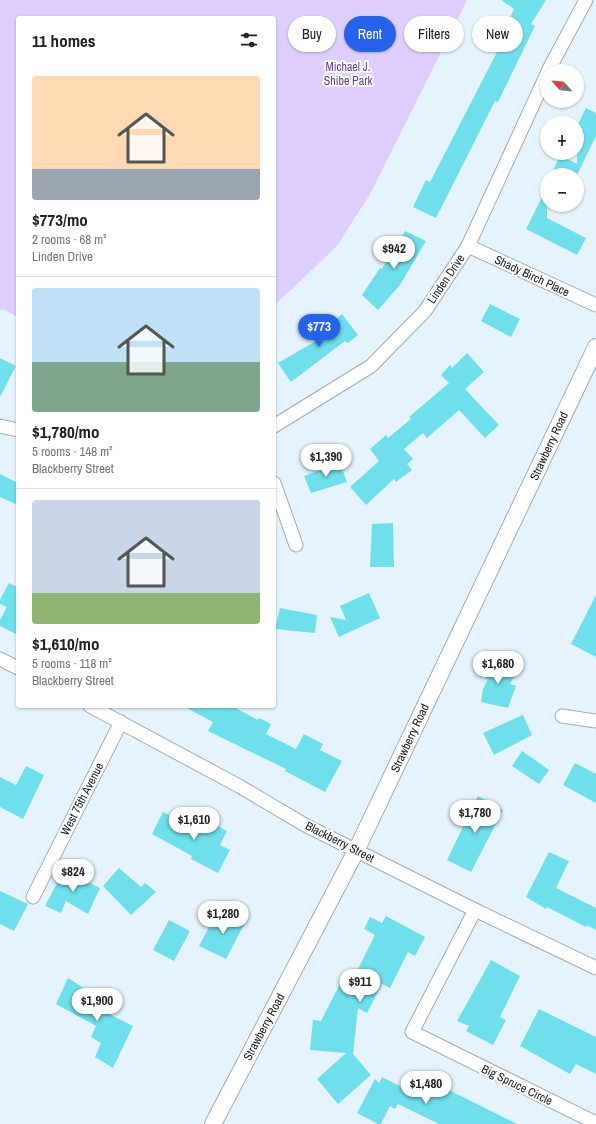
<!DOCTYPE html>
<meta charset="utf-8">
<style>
body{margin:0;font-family:"Archivo Narrow",sans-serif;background:#f2f2f2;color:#202124;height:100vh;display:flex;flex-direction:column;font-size:15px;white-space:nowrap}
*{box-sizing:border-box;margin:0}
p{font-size:13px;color:#757577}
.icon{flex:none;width:22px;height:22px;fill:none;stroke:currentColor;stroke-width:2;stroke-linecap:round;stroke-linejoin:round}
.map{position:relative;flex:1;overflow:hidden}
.drawer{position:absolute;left:16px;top:16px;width:260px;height:692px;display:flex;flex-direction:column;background:#fff;border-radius:4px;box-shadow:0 1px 3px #0004}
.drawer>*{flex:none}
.guide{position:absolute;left:288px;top:16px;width:248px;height:36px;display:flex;gap:8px}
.needle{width:26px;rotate:297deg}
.tools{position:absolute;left:540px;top:64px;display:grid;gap:8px}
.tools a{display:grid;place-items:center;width:44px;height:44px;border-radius:50%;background:#fff;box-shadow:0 1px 3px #0004;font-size:20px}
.price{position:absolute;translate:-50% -34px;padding:0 9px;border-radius:14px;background:#fff;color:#222;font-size:13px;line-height:26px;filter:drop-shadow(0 1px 2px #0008)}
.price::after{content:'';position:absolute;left:50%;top:24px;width:12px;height:9px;margin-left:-6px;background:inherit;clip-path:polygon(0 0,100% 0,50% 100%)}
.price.selected{background:#2563eb;color:#fff}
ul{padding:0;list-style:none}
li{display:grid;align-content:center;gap:8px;height:212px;padding:0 16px}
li+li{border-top:1px solid #e0e0e0}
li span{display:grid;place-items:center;height:124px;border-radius:4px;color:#555}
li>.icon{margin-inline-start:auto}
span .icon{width:72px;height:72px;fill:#fffc;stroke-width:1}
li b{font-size:17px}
h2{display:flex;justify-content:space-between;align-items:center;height:48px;padding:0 16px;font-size:17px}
.pill{padding:0 14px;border-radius:18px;background:#fff;box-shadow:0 1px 3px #0004;font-size:14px;line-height:36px}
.pill.selected{background:#2563eb;color:#fff}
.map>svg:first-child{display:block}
.green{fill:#dfcffe}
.building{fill:#6fdfec}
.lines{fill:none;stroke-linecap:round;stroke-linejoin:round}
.minor-casing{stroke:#9eacb5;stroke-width:15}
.tertiary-casing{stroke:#9eacb5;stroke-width:18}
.minor{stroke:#fff;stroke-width:13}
.tertiary{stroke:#fff;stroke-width:16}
.labels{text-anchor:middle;stroke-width:4;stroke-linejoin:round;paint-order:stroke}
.park-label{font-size:12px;fill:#644295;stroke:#fff}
.street-label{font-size:12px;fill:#161c1f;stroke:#fff}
</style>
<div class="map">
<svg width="596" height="1124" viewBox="0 0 596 1124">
<rect width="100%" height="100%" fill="#e4f3fe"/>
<polygon class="green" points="0,0 467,0 370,194 337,246 274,306 274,18 18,18 18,317 5,310 0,310"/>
<g class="building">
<polygon points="501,0 546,0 531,24 535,26 498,102 495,101 436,218 413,207 426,180 430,182 511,25 507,23 514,9"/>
<polygon points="586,108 596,113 596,136 577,175 551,175 560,155 577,164 577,126"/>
<polygon points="547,187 547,218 586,238 577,255 526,229"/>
<polygon points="405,231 426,241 400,285 378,310 362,295 380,268 382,269"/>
<polygon points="490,304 520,319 511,337 481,321"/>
<polygon points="342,314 358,335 348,343 345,341 291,382 278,363 321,338 319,335"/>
<polygon points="467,353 484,372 465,389 499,425 485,438 459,410 427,438 423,433 404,449 413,459 407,464 412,470 396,482 394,479 366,505 350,487 379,461 370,449 386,435 388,438 411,419 409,417 449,383 441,375 450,365 452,368"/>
<polygon points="0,358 16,366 0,397"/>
<polygon points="340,463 347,482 311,493 304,476"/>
<polygon points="0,474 18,483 18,505 0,497"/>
<polygon points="393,523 394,567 370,567 372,524"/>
<polygon points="9,583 17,587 18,586 18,635 0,626 0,620 7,607 0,604 0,600"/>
<polygon points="369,593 380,618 339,637 330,617 346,620 340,606"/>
<polygon points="596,595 596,657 571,644"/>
<polygon points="280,608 317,615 315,633 275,629"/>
<polygon points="486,660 517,671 510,684 516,686 508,708 481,702 483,689 488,679 481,675"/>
<polygon points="183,706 232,706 258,720 259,718 271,724 266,734 296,749 304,734 323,744 320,750 342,761 325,792 285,771 286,769 208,731 213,722"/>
<polygon points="523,715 532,735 494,755 483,733"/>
<polygon points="522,751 549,770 539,784 512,766"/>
<polygon points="575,763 596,774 596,803 563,785"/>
<polygon points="26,766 44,775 23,819 0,807 0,777 16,785"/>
<polygon points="478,796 503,810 471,872 447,860"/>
<polygon points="163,812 204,834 210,822 227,831 220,845 230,850 218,873 191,859 192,856 152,834"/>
<polygon points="549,852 569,861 556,888 596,908 596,930 587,925 586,927 547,907 546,909 526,897"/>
<polygon points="119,868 141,887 145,883 156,892 131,915 103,886"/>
<polygon points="64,870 100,888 88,914 66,901 61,913 45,906"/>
<polygon points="0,891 28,904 14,931 0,924"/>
<polygon points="229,910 247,919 226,959 199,946 213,920 222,924"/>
<polygon points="386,916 425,937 415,956 408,952 390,988 382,984 367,1013 358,1008 353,1054 371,1075 338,1104 317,1079 346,1053 310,1050 313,1020 321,1021 345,974 353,979 375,935 364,929 370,917 382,923"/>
<polygon points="169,920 190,931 174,961 153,950"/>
<polygon points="491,960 520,976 500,1017 506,1020 493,1045 466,1031 469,1026 457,1021"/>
<polygon points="68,978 90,992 85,1002 133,1026 113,1068 95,1057 101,1043 91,1037 96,1026 56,1004"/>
<polygon points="539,1009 596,1037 596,1074 576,1064 570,1074 520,1046"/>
<polygon points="382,1077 412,1092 415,1087 423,1091 429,1080 517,1124 439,1124 398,1104 395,1109 390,1106 381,1124 378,1124 357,1113 375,1079 379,1083"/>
</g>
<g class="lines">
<g class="minor-casing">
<g id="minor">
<polyline points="548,71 586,0"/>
<polyline points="468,246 596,305"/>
<polyline points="0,426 18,430"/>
<polyline points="274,426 371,366 425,311 468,246 547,74"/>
<polyline points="274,483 296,545"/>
<polyline points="0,659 18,668"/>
<polyline points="90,706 239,786 305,825 475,910 596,968"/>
<polyline points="562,716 596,721"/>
<polyline points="33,897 121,722"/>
<polyline points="475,910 412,1032 596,1123"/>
</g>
</g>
<g class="tertiary-casing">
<polyline id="tertiary" points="213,1124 356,851 596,347"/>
</g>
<use href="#minor" class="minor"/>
<use href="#tertiary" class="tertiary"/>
</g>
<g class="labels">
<g class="park-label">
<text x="348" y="71">Michael J.<tspan x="348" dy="14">Shibe Park</tspan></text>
</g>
<g class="street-label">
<text transform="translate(532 276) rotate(25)" y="4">Shady Birch Place</text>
<text transform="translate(446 279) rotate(-56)" y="4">Linden Drive</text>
<text transform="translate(549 446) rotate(-65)" y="4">Strawberry Road</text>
<text transform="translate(410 738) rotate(-65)" y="4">Strawberry Road</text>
<text transform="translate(82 799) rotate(-63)" y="4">West 75th Avenue</text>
<text transform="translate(340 842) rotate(27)" y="4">Blackberry Street</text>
<text transform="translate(264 1027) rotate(-62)" y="4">Strawberry Road</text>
<text transform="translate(517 1085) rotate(26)" y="4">Big Spruce Circle</text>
</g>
</g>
</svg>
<div class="tools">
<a><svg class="needle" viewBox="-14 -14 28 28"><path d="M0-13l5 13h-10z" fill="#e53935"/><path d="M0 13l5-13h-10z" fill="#757577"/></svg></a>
<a>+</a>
<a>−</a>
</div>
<b class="price" style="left:394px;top:270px">$942</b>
<b class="price selected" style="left:319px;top:348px">$773</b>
<b class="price" style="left:326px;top:478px">$1,390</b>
<b class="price" style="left:498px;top:685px">$1,680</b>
<b class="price" style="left:475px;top:834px">$1,780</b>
<b class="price" style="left:194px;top:841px">$1,610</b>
<b class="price" style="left:73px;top:893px">$824</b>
<b class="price" style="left:223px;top:935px">$1,280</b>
<b class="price" style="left:360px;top:1003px">$911</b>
<b class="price" style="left:97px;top:1022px">$1,900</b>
<b class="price" style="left:426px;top:1105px">$1,480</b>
<div class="guide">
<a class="pill">Buy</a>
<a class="pill selected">Rent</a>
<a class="pill">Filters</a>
<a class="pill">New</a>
</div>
<section class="drawer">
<h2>11 homes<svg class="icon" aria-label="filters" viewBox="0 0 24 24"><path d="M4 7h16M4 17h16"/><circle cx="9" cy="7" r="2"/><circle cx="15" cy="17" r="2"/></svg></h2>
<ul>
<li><span style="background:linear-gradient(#ffd9b3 75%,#9aa5b1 0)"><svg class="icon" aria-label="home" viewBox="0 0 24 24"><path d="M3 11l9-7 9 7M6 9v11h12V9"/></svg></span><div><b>$773/mo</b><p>2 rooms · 68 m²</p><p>Linden Drive</p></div></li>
<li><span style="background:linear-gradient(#bfe0f5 60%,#7fa58c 0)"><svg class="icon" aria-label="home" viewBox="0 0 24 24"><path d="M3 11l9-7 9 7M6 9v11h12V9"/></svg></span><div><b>$1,780/mo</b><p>5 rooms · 148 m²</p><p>Blackberry Street</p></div></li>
<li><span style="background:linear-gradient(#c9d6e8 75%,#8fb573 0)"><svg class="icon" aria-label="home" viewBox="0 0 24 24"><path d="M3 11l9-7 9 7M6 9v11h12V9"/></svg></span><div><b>$1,610/mo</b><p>5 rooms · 118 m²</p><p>Blackberry Street</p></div></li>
</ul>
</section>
</div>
